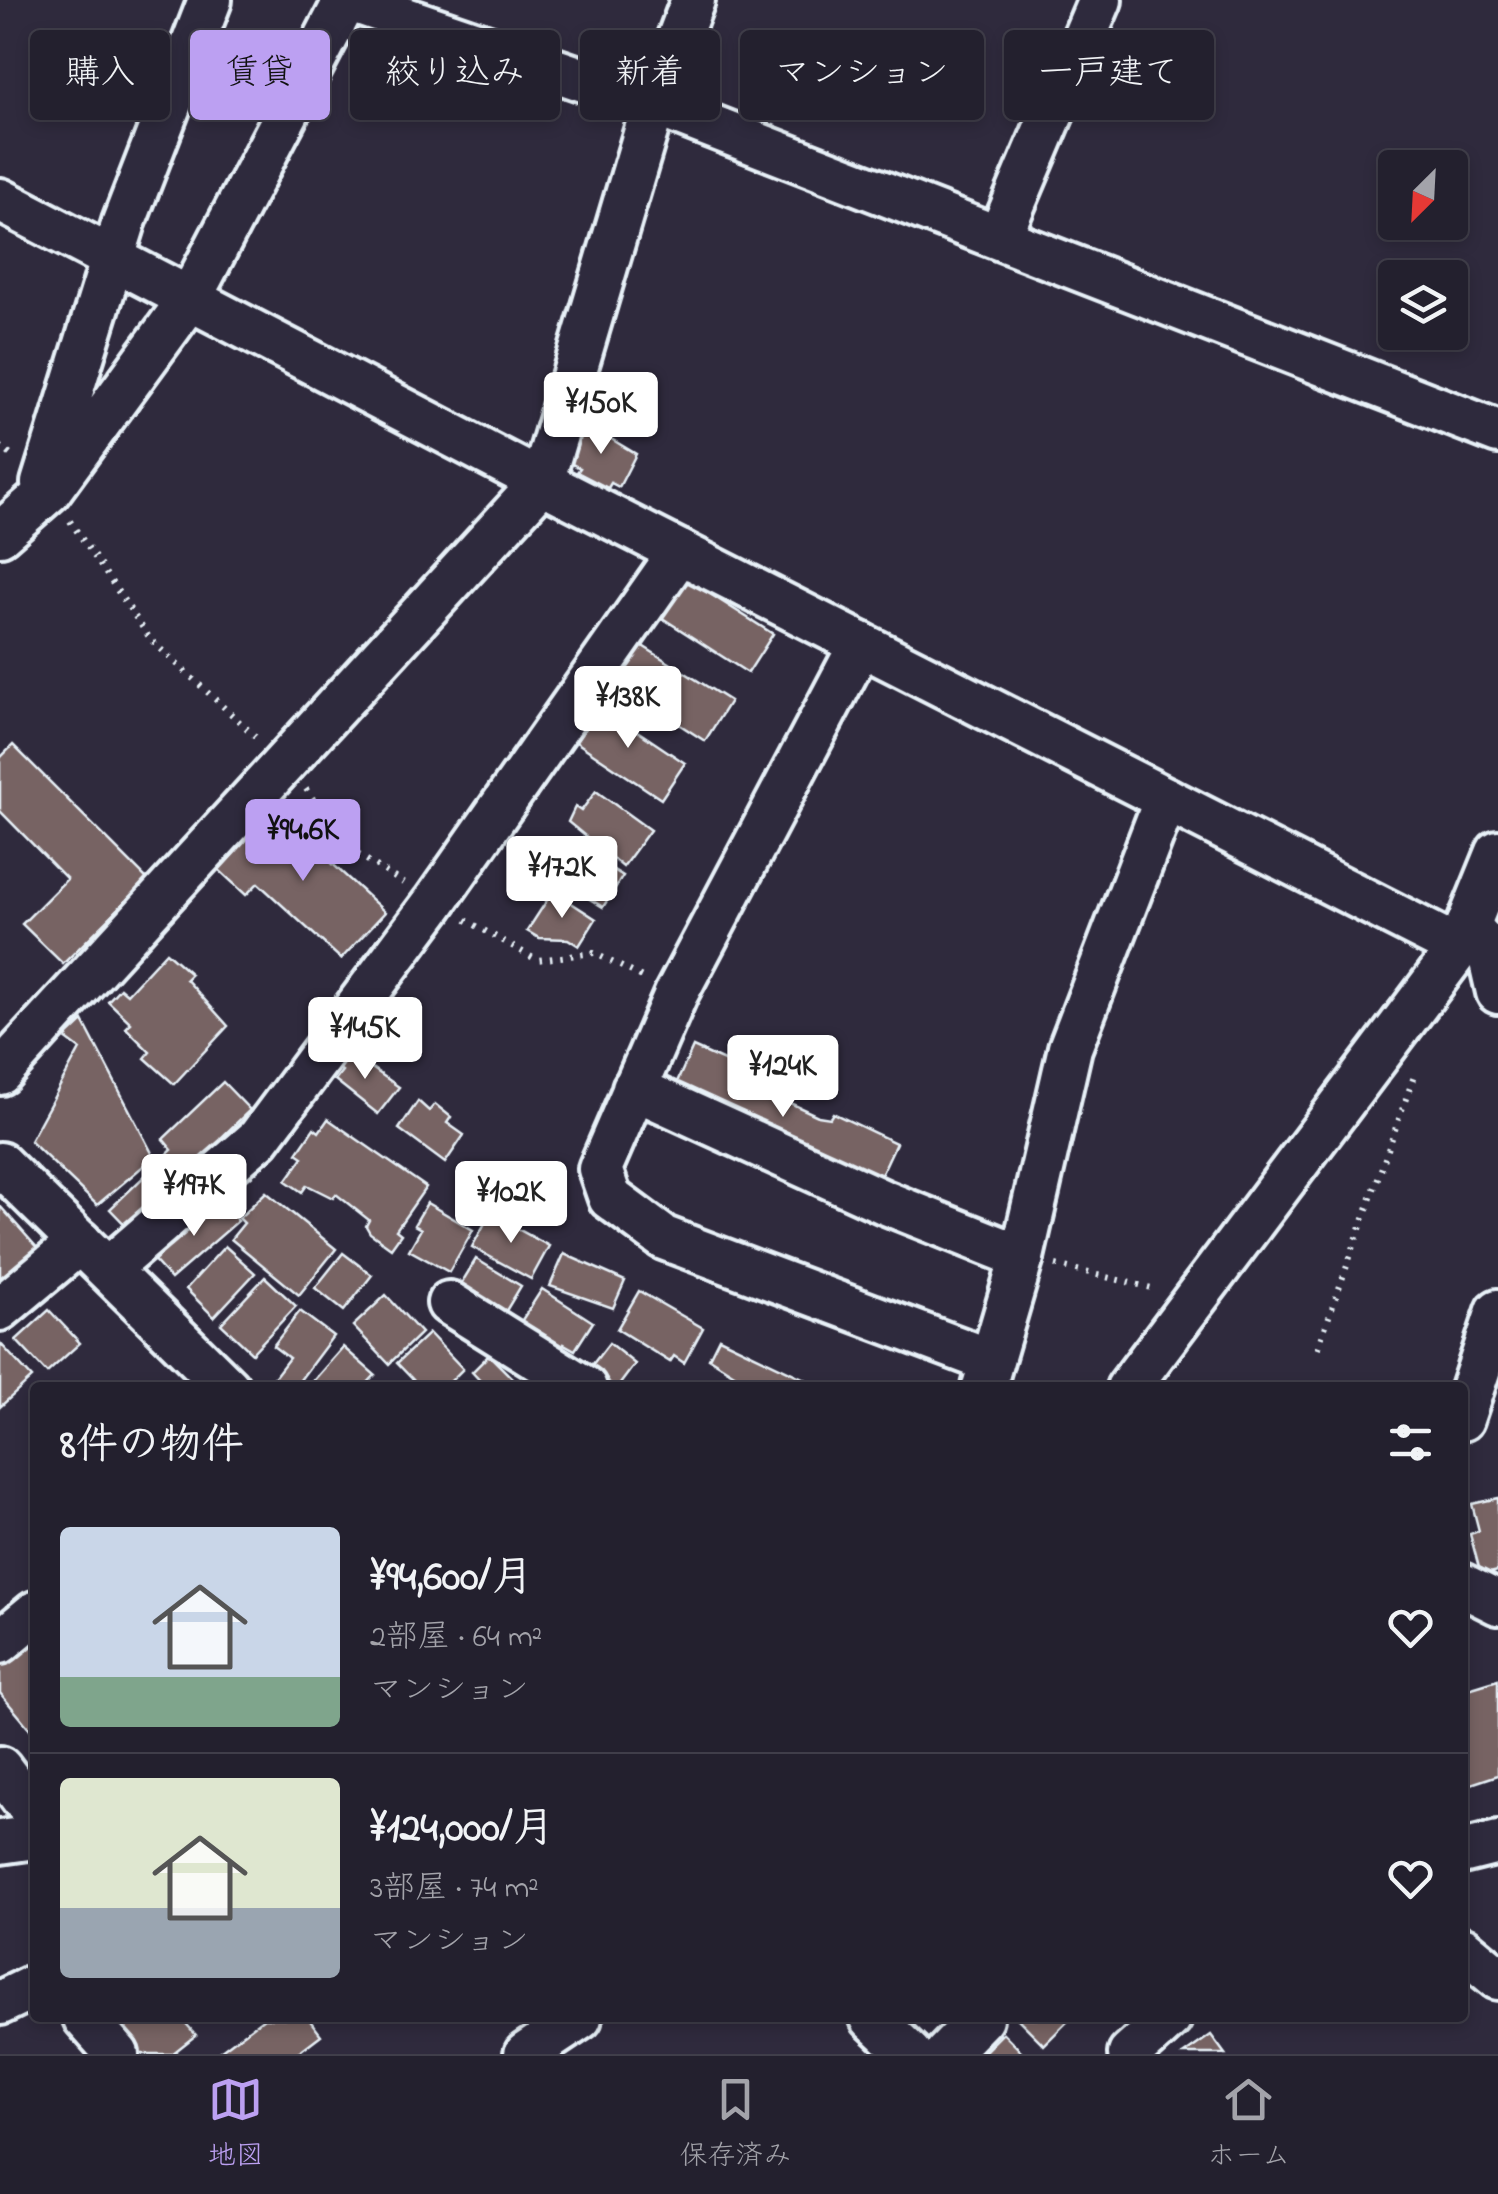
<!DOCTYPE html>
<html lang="ja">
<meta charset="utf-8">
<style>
body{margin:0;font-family:"Indie Flower","Klee One",sans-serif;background:#2b2836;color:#f1f3f6;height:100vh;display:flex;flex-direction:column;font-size:38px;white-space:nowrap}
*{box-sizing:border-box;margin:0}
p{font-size:32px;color:#a3a3aa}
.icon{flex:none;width:55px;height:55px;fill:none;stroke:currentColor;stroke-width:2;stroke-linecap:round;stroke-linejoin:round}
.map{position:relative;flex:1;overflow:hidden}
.drawer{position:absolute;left:30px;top:1382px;width:1438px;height:640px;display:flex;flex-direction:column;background:#23202e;border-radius:10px;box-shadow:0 5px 15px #0003,0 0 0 2px #403e4a}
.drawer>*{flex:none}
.top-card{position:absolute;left:30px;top:30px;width:1440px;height:90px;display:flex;gap:20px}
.needle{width:65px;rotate:204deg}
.fabs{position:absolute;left:1378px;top:150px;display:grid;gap:20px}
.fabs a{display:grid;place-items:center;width:90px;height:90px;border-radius:10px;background:#23202e;box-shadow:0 5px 15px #0003,0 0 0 2px #403e4a;font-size:50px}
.price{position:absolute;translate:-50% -85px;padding:0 22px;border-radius:10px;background:#fff;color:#222;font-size:32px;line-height:65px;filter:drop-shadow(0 2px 5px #0008)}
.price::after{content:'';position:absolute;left:50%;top:60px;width:30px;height:22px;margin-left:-15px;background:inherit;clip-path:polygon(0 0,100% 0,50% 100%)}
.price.on{background:#bca0f2;color:#111}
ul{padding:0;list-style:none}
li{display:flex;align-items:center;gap:30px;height:250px;padding:0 30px}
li+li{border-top:2px solid #403e4a}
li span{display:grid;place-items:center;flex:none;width:280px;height:200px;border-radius:10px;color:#555}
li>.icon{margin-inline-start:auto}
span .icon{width:120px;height:120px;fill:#fffc;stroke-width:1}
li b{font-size:42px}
h2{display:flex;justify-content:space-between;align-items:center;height:120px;padding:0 30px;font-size:42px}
.pill{padding:0 35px;border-radius:10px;background:#23202e;box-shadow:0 5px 15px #0003,0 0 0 2px #403e4a;font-size:35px;line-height:90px}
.pill.on{background:#bca0f2;color:#111}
.menu{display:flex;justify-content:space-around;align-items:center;height:140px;border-top:2px solid #403e4a;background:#23202e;font-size:28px;color:#a3a3aa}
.menu a{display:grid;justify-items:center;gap:5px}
.menu .on{color:#bca0f2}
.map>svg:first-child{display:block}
.building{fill:#776364;stroke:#e8f1f8;stroke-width:2.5}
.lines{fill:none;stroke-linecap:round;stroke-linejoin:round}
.minor-casing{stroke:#e8f1f8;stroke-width:50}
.path{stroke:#e8f1f8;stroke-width:6;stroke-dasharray:2.5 8;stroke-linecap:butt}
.minor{stroke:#2f2a3d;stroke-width:42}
</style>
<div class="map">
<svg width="1498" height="2054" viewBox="0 0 1498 2054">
<rect width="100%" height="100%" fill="#2f2a3d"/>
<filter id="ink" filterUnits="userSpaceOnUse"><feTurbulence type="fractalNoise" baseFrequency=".01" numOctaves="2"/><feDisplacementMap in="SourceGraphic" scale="20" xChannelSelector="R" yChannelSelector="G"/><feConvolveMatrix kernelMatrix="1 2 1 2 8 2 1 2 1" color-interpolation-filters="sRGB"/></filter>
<g filter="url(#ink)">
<g class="building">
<polygon points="583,422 636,454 619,487 611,483 608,488 577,472 580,468 570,463"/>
<polygon points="677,573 773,634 748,673 653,612"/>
<polygon points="633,640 730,701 705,741 609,679"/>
<polygon points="594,702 685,763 661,799 570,738"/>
<polygon points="13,745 148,880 63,964 22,924 67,879 0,811 0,758"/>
<polygon points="596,791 650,830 623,867 568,822 575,807 581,811"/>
<polygon points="274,810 385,912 341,959 258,883 246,895 219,870"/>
<polygon points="583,851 623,876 603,907 565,884 570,876 576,880 583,871 574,865"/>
<polygon points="553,891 596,919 579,946 568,939 539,938 527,931"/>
<polygon points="166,952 191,974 186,979 228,1026 174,1084 145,1058 150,1052 126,1028 131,1023 108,1001 120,988 127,994"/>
<polygon points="83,1021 154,1157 97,1205 30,1141 80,1049 65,1038"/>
<polygon points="693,1047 753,1074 751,1079 764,1085 762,1090 818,1116 830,1118 833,1113 896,1143 874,1190 672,1093"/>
<polygon points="346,1050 399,1087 378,1114 335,1080 342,1071 334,1065"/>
<polygon points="223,1082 250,1110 222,1137 231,1146 212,1164 204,1156 192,1168 201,1177 137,1237 110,1209 172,1150 163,1139"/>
<polygon points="418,1101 429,1111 435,1104 451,1117 447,1123 464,1135 445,1163 399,1129"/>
<polygon points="328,1119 426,1187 396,1230 401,1234 391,1248 370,1233 366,1226 369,1220 336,1194 333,1198 307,1185 302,1192 286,1181 303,1157 297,1153 314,1128 319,1132"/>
<polygon points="266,1192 336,1249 299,1295 231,1239 244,1223 239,1218"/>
<polygon points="218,1199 238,1221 171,1279 151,1257"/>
<polygon points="427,1203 473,1230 449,1272 409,1250 421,1229 414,1225"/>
<polygon points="0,1206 39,1250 0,1286"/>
<polygon points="490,1214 549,1246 531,1279 472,1247"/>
<polygon points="225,1246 255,1273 214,1317 186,1289"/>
<polygon points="343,1253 372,1275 344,1311 315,1288"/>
<polygon points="564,1254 625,1281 613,1308 550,1286"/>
<polygon points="476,1259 521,1286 501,1319 456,1292"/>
<polygon points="265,1277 296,1306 252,1353 221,1324"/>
<polygon points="542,1289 593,1322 575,1350 564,1344 561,1349 520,1323"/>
<polygon points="639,1291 703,1328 684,1363 674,1356 670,1362 617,1329"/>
<polygon points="386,1295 421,1333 389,1364 353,1326"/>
<polygon points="49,1310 80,1343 47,1373 16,1340"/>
<polygon points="300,1311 333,1336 294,1388 282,1388 272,1380 289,1358 273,1346"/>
<polygon points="429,1333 463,1369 444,1388 421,1388 397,1363"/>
<polygon points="719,1338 807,1380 803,1388 736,1384 739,1377 709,1358"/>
<polygon points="0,1343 32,1378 0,1407"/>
<polygon points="609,1343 635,1364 617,1388 589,1369"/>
<polygon points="343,1347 375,1375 363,1388 307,1388"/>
<polygon points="489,1355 522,1388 487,1388 472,1372"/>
<polygon points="1498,1498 1498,1571 1481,1575 1470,1534 1479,1531 1472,1504"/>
<polygon points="30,1638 35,1645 35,1735 0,1693 0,1663"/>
<polygon points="1498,1680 1498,1775 1462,1787 1462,1691"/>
<polygon points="105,2018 181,2018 196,2035 172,2054 136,2054"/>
<polygon points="264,2018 308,2018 321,2035 296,2054 216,2054"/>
<polygon points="1017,2018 1071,2018 1044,2045"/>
<polygon points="1003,2033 1024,2054 982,2054"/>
<polygon points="1211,2035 1225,2054 1184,2054"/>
</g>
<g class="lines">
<g class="minor-casing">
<g id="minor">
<polyline points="350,0 654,104 1498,432"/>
<polyline points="0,200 542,482 1459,948"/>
<polyline points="1000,236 1100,0"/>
<polyline points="43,483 124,222 210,0"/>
<polyline points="0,534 49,491 189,300 346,0"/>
<polyline points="861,644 676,994 600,1169 610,1198 664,1238 991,1361"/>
<polyline points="1468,926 1488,948 1498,992"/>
<polyline points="0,1073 542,482 654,104 693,0"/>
<polyline points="634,1088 884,1202 1022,1257"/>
<polyline points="0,1164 228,1388"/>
<polyline points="109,1268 259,1138 434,903 680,552"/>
<polyline points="449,1303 585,1388"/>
<polyline points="0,1309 80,1242"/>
<polyline points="984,1387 1022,1257 1070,1048 1166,799"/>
<polyline points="1128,1388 1459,948 1498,852"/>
<polyline points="1462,1419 1498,1311"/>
<polyline points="1462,1585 1498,1603"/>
<polyline points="0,1642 35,1613"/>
<polyline points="0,1768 35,1815"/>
<polyline points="0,1842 35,1837"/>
<polyline points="1462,1852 1498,1843"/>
<polyline points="1462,1948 1498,1978"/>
<polyline points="0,2003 35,1986"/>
<polyline points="85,2018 117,2054"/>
<polyline points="872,2018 910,2054"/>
<polyline points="526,2054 580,2018"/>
<polyline points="946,2054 981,2018"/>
<polyline points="1130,2054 1170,2018"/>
</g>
</g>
<g class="path">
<polyline points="0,446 12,456"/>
<polyline points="70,521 151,640 256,737"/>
<polyline points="306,789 348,848 403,883"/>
<polyline points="466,920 537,960 594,953 642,977"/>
<polyline points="1056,1265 1156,1289"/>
<polyline points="1318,1348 1414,1076"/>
</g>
<use href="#minor" class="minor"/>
</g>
</g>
</svg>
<div class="fabs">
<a><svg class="needle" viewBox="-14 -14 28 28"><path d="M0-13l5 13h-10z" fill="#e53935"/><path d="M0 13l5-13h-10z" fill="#a3a3aa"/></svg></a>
<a><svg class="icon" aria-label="layers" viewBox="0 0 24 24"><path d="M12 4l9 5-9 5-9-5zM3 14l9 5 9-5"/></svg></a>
</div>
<b class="price" style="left:601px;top:457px">¥150K</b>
<b class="price" style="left:628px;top:751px">¥138K</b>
<b class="price on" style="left:303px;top:884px">¥94.6K</b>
<b class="price" style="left:562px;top:921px">¥172K</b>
<b class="price" style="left:365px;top:1082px">¥145K</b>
<b class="price" style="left:783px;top:1120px">¥124K</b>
<b class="price" style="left:194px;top:1239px">¥197K</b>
<b class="price" style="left:511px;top:1246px">¥102K</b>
<div class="top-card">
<a class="pill">購入</a>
<a class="pill on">賃貸</a>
<a class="pill">絞り込み</a>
<a class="pill">新着</a>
<a class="pill">マンション</a>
<a class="pill">一戸建て</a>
</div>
<section class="drawer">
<h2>8件の物件<svg class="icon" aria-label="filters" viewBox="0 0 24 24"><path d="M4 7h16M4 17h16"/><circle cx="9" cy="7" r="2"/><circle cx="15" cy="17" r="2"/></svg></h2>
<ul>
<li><span style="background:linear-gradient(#c9d6e8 75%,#7fa58c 0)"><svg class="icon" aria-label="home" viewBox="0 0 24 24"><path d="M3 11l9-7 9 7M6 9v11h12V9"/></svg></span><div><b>¥94,600/月</b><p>2部屋 · 64 m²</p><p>マンション</p></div><svg class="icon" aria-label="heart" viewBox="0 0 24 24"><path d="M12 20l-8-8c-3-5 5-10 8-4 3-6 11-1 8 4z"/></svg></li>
<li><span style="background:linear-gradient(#dfe7d0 65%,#9aa5b1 0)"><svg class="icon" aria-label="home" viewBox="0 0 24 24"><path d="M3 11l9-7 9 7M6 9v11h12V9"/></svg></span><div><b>¥124,000/月</b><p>3部屋 · 74 m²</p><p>マンション</p></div><svg class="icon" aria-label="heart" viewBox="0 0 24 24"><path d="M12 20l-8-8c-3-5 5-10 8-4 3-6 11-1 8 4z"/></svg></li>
</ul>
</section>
</div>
<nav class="menu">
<a class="on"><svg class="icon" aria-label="map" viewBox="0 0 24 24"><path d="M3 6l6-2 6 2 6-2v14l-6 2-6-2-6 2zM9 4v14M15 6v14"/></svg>地図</a>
<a><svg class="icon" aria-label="saved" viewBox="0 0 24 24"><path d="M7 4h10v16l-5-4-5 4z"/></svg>保存済み</a>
<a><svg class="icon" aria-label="home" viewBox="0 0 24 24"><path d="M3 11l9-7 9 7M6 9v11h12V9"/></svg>ホーム</a>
</nav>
